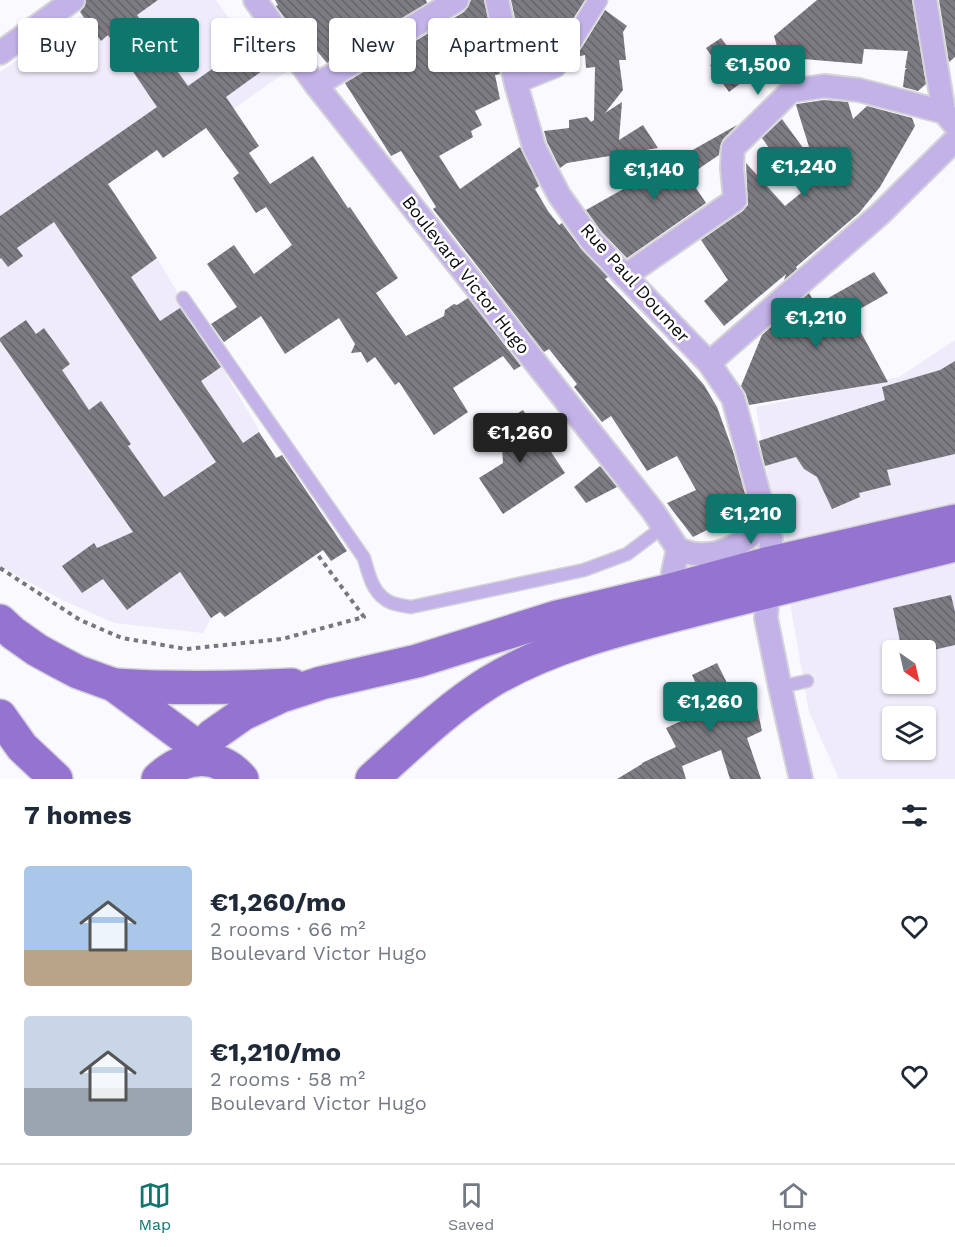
<!DOCTYPE html>
<meta charset="utf-8">
<style>
body{margin:0;font-family:"Work Sans",sans-serif;background:#f2f2f3;color:#1f2937;height:100vh;display:flex;flex-direction:column;font-size:22px;white-space:nowrap}
*{box-sizing:border-box;margin:0}
p{font-size:20px;color:#747a83}
.icon{flex:none;width:33px;height:33px;fill:none;stroke:currentColor;stroke-width:2;stroke-linecap:round;stroke-linejoin:round}
.map{position:relative;height:779px;overflow:hidden}
.details{display:flex;flex-direction:column;background:#fff;flex:1}
.details>*{flex:none}
.hud{position:absolute;left:18px;top:18px;width:600px;height:54px;display:flex;gap:12px}
.needle{width:39px;rotate:146deg}
.controls{position:absolute;left:882px;top:640px;display:grid;gap:12px}
.controls a{display:grid;place-items:center;width:54px;height:54px;border-radius:6px;background:#fff;box-shadow:0 2px 4px #0004;font-size:30px}
.price{position:absolute;translate:-50% -51px;padding:0 14px;border-radius:6px;background:#0f766e;color:#fff;font-size:20px;line-height:39px;filter:drop-shadow(0 2px 3px #0008)}
.price::after{content:'';position:absolute;left:50%;top:36px;width:18px;height:14px;margin-left:-9px;background:inherit;clip-path:polygon(0 0,100% 0,50% 100%)}
.price.current{background:#222;color:#fff}
ul{padding:0;list-style:none}
li{display:flex;align-items:center;gap:18px;height:150px;padding:0 24px}
li span{display:grid;place-items:center;flex:none;width:168px;height:120px;border-radius:6px;color:#555}
li>.icon{margin-inline-start:auto}
span .icon{width:72px;height:72px;fill:#fffc;stroke-width:1}
li b{font-size:26px}
h2{display:flex;justify-content:space-between;align-items:center;height:72px;padding:0 24px;font-size:26px}
.pill{padding:0 21px;border-radius:6px;background:#fff;box-shadow:0 2px 4px #0004;font-size:21px;line-height:54px}
.pill.current{background:#0f766e;color:#fff}
.menu{display:flex;justify-content:space-around;align-items:center;height:84px;border-top:2px solid #e0e1e3;background:#fff;font-size:16px;color:#747a83}
.menu a{display:grid;justify-items:center;gap:3px}
.menu .current{color:#0f766e}
.map>svg:first-child{display:block}
.built{fill:#efebfa;fill-rule:evenodd}
.building{fill:url(#building-back-hatch)}
.lines{fill:none;stroke-linecap:round;stroke-linejoin:round}
.service-casing{stroke:#d4d3d8;stroke-width:15}
.pedestrian-casing{stroke:#d4d3d8;stroke-width:21}
.minor-casing{stroke:#d4d3d8;stroke-width:26}
.primary-casing{stroke:#d4d3d8;stroke-width:36}
.path{stroke:#78777b;stroke-width:4;stroke-dasharray:4.5 4.5;stroke-linecap:butt}
.service{stroke:#c2b2e7;stroke-width:12}
.pedestrian{stroke:#c2b2e7;stroke-width:18}
.minor{stroke:#c2b2e7;stroke-width:22}
.primary{stroke:#9573d1;stroke-width:33}
.labels{text-anchor:middle;stroke-width:5;stroke-linejoin:round;paint-order:stroke}
.street-label{font-size:18px;fill:#0b0b0d;stroke:#fff}
</style>
<div class="map">
<svg width="955" height="779" viewBox="0 0 955 779">
<defs>
<pattern id="building-back-hatch" width="6" height="6" patternUnits="userSpaceOnUse" patternTransform="scale(1.5)"><rect width="6" height="6" fill="#7e7c83"/><path d="M-1 5l2 2M0 0l6 6M5-1l2 2" fill="none" stroke="#65646a"/></pattern>
</defs>
<rect width="100%" height="100%" fill="#faf9ff"/>
<g class="built">
<polygon points="103,0 216,0 228,17 233,22 243,21 259,36 286,72 163,158 157,150 108,184 157,258 258,428 259,432 178,487 200,521 163,548 211,618 203,633 114,623 60,599 0,566 0,72"/>
<path d="M955,340V779H839L809,712L756,407L899,377ZM892,651H926V684H892ZM892,717H926V750H892Z"/>
</g>
<g class="building">
<polygon points="86,0 158,0 137,15 188,86 215,67 217,62 245,42 248,44 262,34 280,58 226,97 259,146 249,153 270,184 313,156 348,208 350,207 398,278 376,293 406,336 444,316 445,310 454,304 457,305 468,298 521,366 514,370 503,356 453,388 468,412 434,435 399,382 395,385 375,357 367,363 361,352 351,353 355,344 339,318 285,354 261,316 224,342 211,324 237,307 207,264 234,245 254,274 292,245 266,207 256,213 233,178 239,173 206,128 163,158 157,150 108,184 157,258 131,277 160,321 180,308 221,367 201,381 243,443 259,432 276,458 282,455 347,551 331,561 323,550 225,617 220,612 211,618 180,572 127,610 103,579 82,593 62,566 94,543 97,548 133,532 0,341 0,338 26,320 36,334 44,328 70,364 62,370 89,410 101,401 131,444 128,446 164,497 216,462 54,222 17,248 23,256 8,267 1,258 0,259 0,216 157,107 108,35 101,41 80,12 85,6"/>
<polygon points="275,0 426,0 427,3 327,63 317,51 312,56 276,6 278,5"/>
<polygon points="471,0 484,0 500,74 495,75 500,99 475,111 482,125 471,131 473,137 439,156 460,189 520,147 539,186 535,189 548,211 559,225 562,223 581,249 608,277 605,279 685,363 704,385 717,407 733,451 745,494 724,503 731,518 693,537 667,503 696,490 677,456 647,471 611,416 602,422 574,387 577,384 549,349 544,352 433,209 436,207 401,151 391,156 345,83 464,12 468,7"/>
<polygon points="511,0 585,0 548,59 526,68"/>
<polygon points="817,0 912,0 926,84 918,91 903,87 905,70 907,68 905,68 908,51 864,49 862,64 780,57 774,36"/>
<polygon points="939,0 955,0 955,57 949,62"/>
<polygon points="605,10 627,26 623,32 626,60 619,60 623,90 605,113 622,102 619,140 643,125 658,148 567,163 560,168 547,142 544,131 569,128 569,120 587,117 591,122 594,120 595,67 586,68 585,55 576,57"/>
<polygon points="721,38 750,76 729,92 710,65 716,62 706,48"/>
<polygon points="824,100 848,102 853,119 867,106 912,118 915,126 880,187 859,213 796,267 797,269 784,280 786,274 724,326 704,301 728,280 701,240 743,211 748,205 746,163 785,206 801,193 762,138 782,119 814,163 796,105 797,104"/>
<polygon points="737,125 723,139 720,147 719,155 688,176 706,203 627,258 601,231 586,210"/>
<polygon points="874,272 888,293 851,314 888,382 749,405 746,394 741,386 762,335 809,293 816,305"/>
<polygon points="955,361 955,454 887,470 891,485 859,493 860,497 832,509 817,477 804,469 796,457 765,466 759,441 885,400 882,387 940,370"/>
<polygon points="523,410 565,473 503,514 479,478 503,463 502,447 491,430"/>
<polygon points="600,466 617,487 586,503 574,487"/>
<polygon points="951,595 955,612 955,645 929,651 928,647 909,651 902,651 893,608"/>
<polygon points="717,663 734,697 753,689 762,731 747,738 761,779 730,779 721,750 682,766 686,779 617,779 642,764 642,763 676,747 666,728 707,709 692,675"/>
</g>
<g class="lines">
<g class="service-casing">
<g id="service">
<path d="M183,298L364,558C369,575 373,596 392,603C398,605 405,606 411,607L584,570L627,554L663,527"/>
<polyline points="780,687 807,681"/>
</g>
</g>
<g class="pedestrian-casing">
<polyline id="pedestrian" points="516,84 556,68 598,0"/>
</g>
<g class="minor-casing">
<g id="minor">
<path d="M255,0L316,85L653,511L678,549C684,551 691,554 697,554C725,557 746,540 766,523"/>
<polyline points="497,0 516,84 534,147 559,195 591,240 625,276 709,363 733,398 771,539 771,545 766,618 780,687 801,779"/>
<polyline points="925,0 944,112"/>
<polyline points="0,53 73,0"/>
<polyline points="316,85 457,0"/>
<polyline points="625,276 735,200 732,168 733,148 791,91 824,86 859,90 944,112 955,125"/>
<polyline points="709,363 880,214 955,140"/>
<polyline points="671,590 673,572 678,549"/>
</g>
</g>
<g class="primary-casing">
<g id="primary">
<polyline points="0,621 13,633 37,650 59,662 78,672 114,685 219,763"/>
<path d="M114,685C173,689 232,688 292,685"/>
<polyline points="0,716 22,747 56,779"/>
<polyline points="185,762 213,735 243,714 281,696 303,689 321,683 417,661 557,617 671,590 770,563 955,521"/>
<path d="M158,779C183,755 218,751 242,779"/>
<path d="M372,779C409,746 445,710 488,683C550,645 628,627 698,609C783,587 869,566 955,545"/>
</g>
</g>
<polyline class="path" points="0,568 80,620 122,638 186,649 282,639 364,617 317,554"/>
<use href="#service" class="service"/>
<use href="#pedestrian" class="pedestrian"/>
<use href="#minor" class="minor"/>
<use href="#primary" class="primary"/>
</g>
<g class="labels">
<g class="street-label">
<text transform="translate(466 275) rotate(52)" y="6">Boulevard Victor Hugo</text>
<text transform="translate(635 283) rotate(48)" y="6">Rue Paul Doumer</text>
</g>
</g>
</svg>
<div class="controls">
<a><svg class="needle" viewBox="-14 -14 28 28"><path d="M0-13l5 13h-10z" fill="#e53935"/><path d="M0 13l5-13h-10z" fill="#747a83"/></svg></a>
<a><svg class="icon" aria-label="layers" viewBox="0 0 24 24"><path d="M12 4l9 5-9 5-9-5zM3 14l9 5 9-5"/></svg></a>
</div>
<b class="price" style="left:758px;top:96px">€1,500</b>
<b class="price" style="left:804px;top:198px">€1,240</b>
<b class="price" style="left:654px;top:201px">€1,140</b>
<b class="price" style="left:816px;top:349px">€1,210</b>
<b class="price current" style="left:520px;top:464px">€1,260</b>
<b class="price" style="left:751px;top:545px">€1,210</b>
<b class="price" style="left:710px;top:733px">€1,260</b>
<div class="hud">
<a class="pill">Buy</a>
<a class="pill current">Rent</a>
<a class="pill">Filters</a>
<a class="pill">New</a>
<a class="pill">Apartment</a>
</div>
</div>
<section class="details">
<h2>7 homes<svg class="icon" aria-label="filters" viewBox="0 0 24 24"><path d="M4 7h16M4 17h16"/><circle cx="9" cy="7" r="2"/><circle cx="15" cy="17" r="2"/></svg></h2>
<ul>
<li><span style="background:linear-gradient(#a9c7e8 70%,#b9a48a 0)"><svg class="icon" aria-label="home" viewBox="0 0 24 24"><path d="M3 11l9-7 9 7M6 9v11h12V9"/></svg></span><div><b>€1,260/mo</b><p>2 rooms · 66 m²</p><p>Boulevard Victor Hugo</p></div><svg class="icon" aria-label="heart" viewBox="0 0 24 24"><path d="M12 20l-8-8c-3-5 5-10 8-4 3-6 11-1 8 4z"/></svg></li>
<li><span style="background:linear-gradient(#c9d6e8 60%,#9aa5b1 0)"><svg class="icon" aria-label="home" viewBox="0 0 24 24"><path d="M3 11l9-7 9 7M6 9v11h12V9"/></svg></span><div><b>€1,210/mo</b><p>2 rooms · 58 m²</p><p>Boulevard Victor Hugo</p></div><svg class="icon" aria-label="heart" viewBox="0 0 24 24"><path d="M12 20l-8-8c-3-5 5-10 8-4 3-6 11-1 8 4z"/></svg></li>
</ul>
</section>
<nav class="menu">
<a class="current"><svg class="icon" aria-label="map" viewBox="0 0 24 24"><path d="M3 6l6-2 6 2 6-2v14l-6 2-6-2-6 2zM9 4v14M15 6v14"/></svg>Map</a>
<a><svg class="icon" aria-label="saved" viewBox="0 0 24 24"><path d="M7 4h10v16l-5-4-5 4z"/></svg>Saved</a>
<a><svg class="icon" aria-label="home" viewBox="0 0 24 24"><path d="M3 11l9-7 9 7M6 9v11h12V9"/></svg>Home</a>
</nav>
